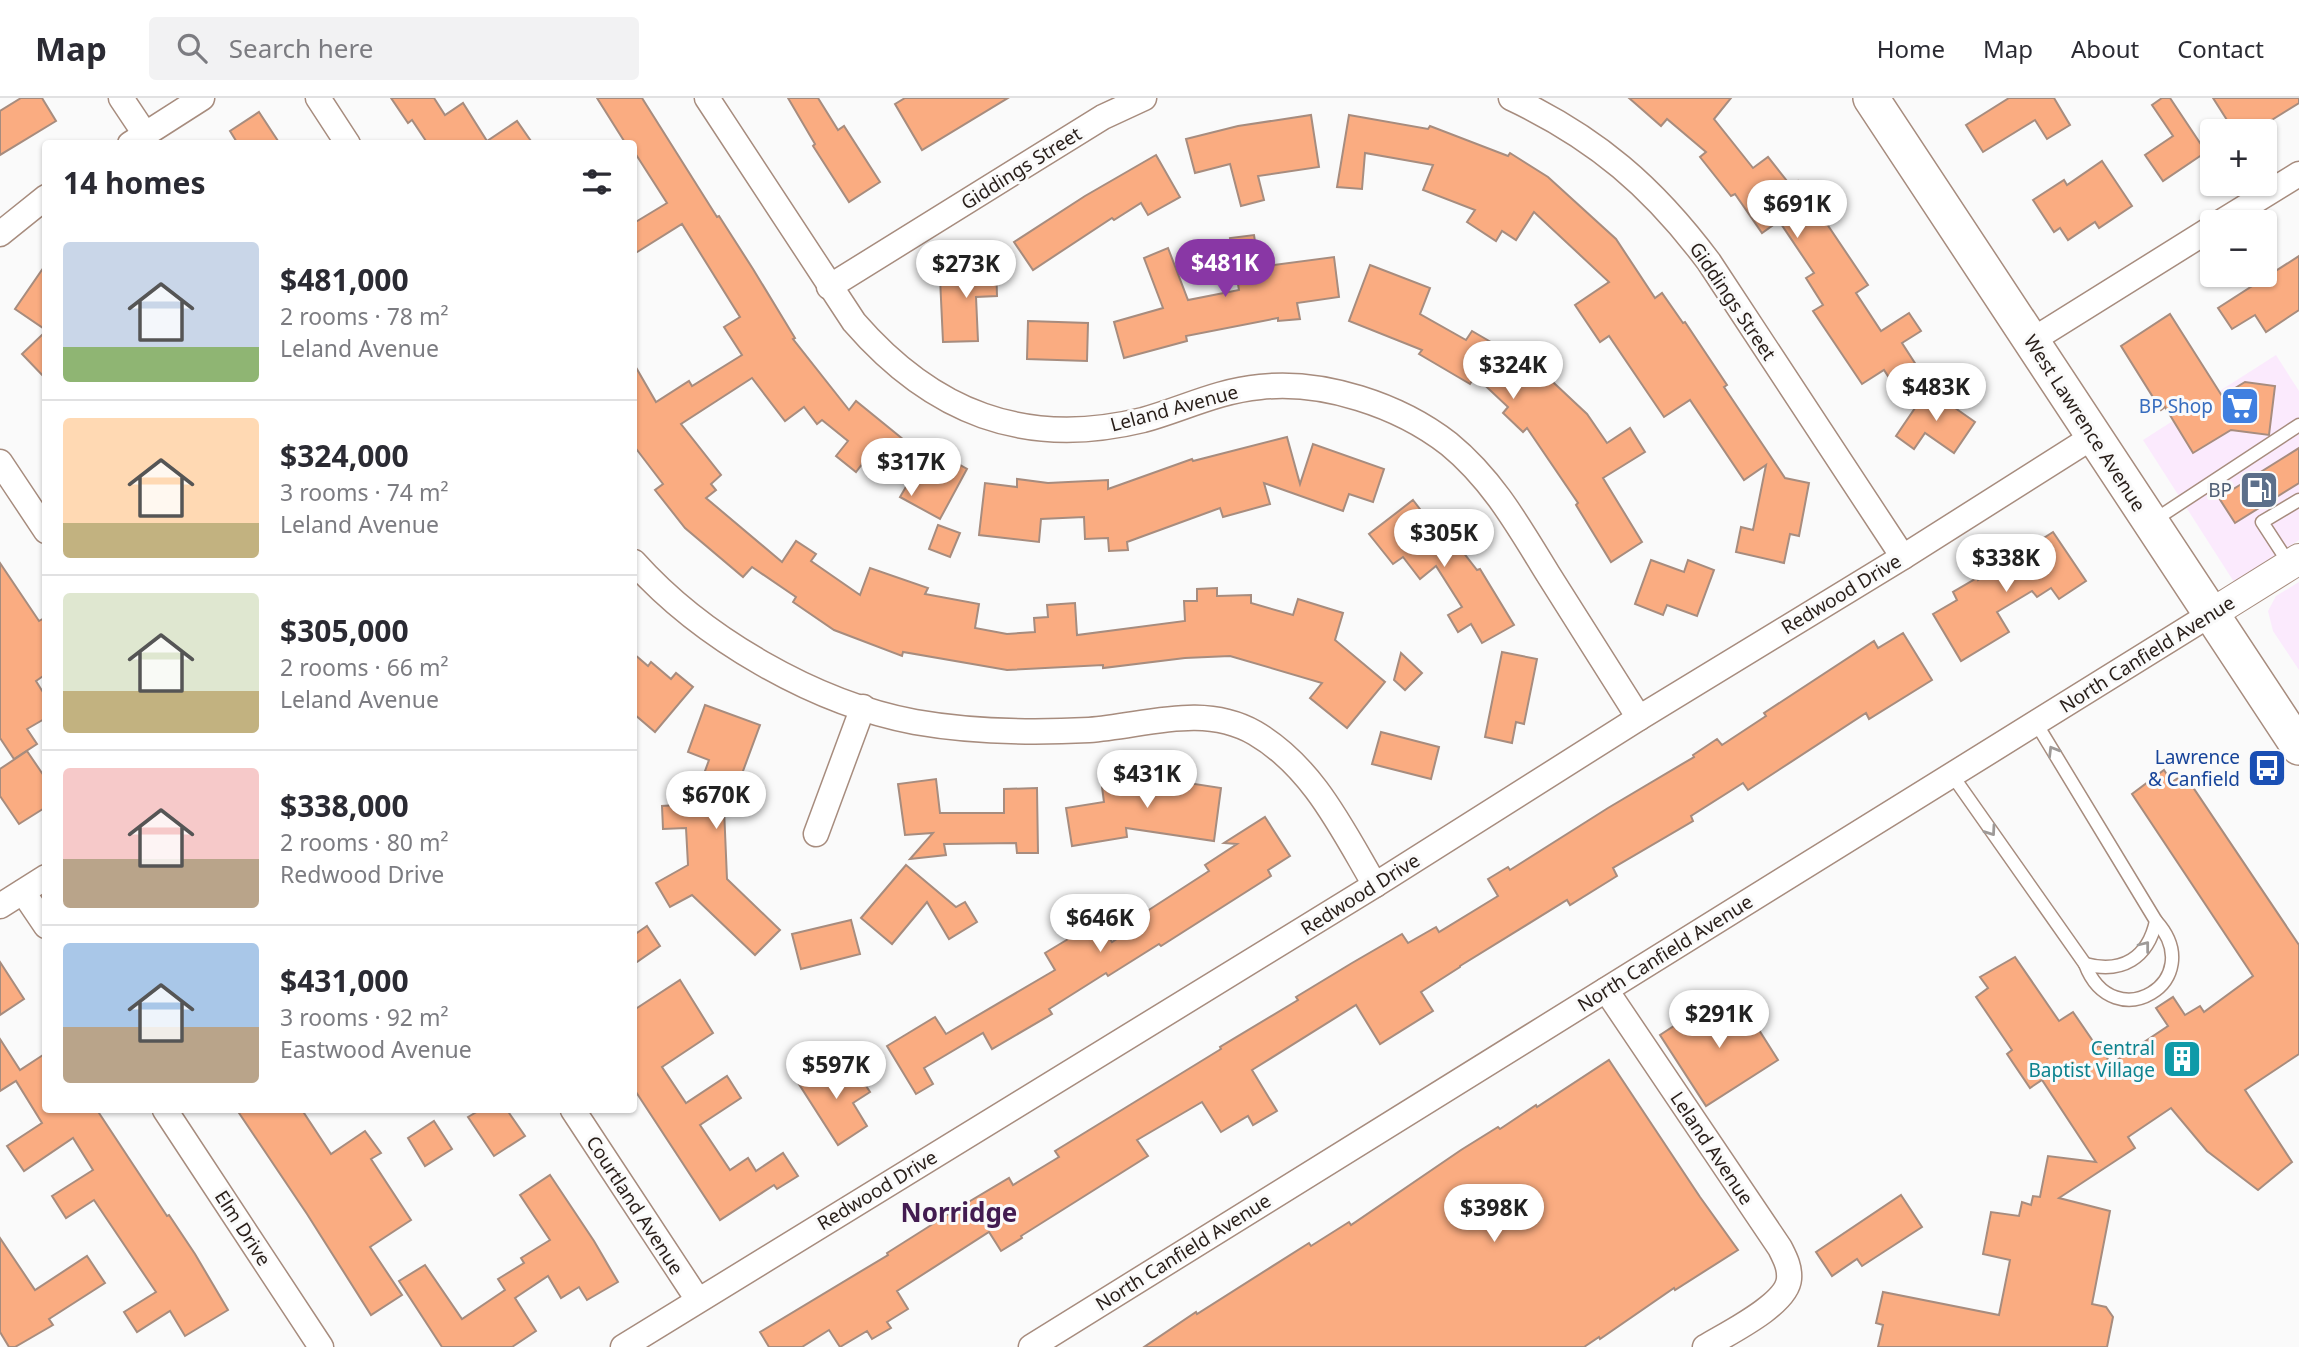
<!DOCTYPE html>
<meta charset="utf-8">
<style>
body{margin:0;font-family:"Noto Sans",sans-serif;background:#f2f2f3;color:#2b2b33;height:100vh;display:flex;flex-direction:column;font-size:26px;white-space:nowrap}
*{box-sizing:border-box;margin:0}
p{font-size:23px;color:#7c7c81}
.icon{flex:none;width:38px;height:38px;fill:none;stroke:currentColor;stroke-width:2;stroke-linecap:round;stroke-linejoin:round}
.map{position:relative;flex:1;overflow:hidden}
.drawer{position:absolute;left:42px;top:42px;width:595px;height:973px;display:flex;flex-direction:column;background:#fff;border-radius:7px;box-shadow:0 2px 5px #0004}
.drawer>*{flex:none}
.controls{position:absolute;left:2200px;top:21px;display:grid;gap:14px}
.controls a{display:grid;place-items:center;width:77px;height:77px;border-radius:7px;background:#fff;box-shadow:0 2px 5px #0004;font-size:35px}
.price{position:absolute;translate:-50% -60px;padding:0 16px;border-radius:24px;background:#fff;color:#222;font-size:23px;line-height:46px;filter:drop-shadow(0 2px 4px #0008)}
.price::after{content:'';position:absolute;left:50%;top:42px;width:21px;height:16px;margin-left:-10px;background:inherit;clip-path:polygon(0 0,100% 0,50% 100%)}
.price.current{background:#8937a5;color:#fff}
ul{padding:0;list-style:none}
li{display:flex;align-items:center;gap:21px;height:175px;padding:0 21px}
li+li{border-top:2px solid #e1e1e2}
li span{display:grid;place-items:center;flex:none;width:196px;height:140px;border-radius:7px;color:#555}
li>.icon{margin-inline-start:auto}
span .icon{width:84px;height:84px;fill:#fffc;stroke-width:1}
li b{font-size:30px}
h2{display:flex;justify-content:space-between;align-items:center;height:84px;padding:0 21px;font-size:30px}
header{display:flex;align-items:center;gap:42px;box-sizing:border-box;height:98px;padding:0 35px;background:#fff;border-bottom:2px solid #e1e1e2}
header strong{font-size:33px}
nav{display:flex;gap:38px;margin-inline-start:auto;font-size:24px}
.search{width:490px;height:63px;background:#f2f2f3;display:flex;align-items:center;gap:18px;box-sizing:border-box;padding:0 24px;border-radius:7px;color:#7c7c81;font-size:26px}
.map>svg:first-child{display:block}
.commercial{fill:#fbeafd}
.building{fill:#faac81;stroke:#a78c7e;stroke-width:2}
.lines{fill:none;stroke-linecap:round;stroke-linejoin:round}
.service-casing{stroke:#a78c7e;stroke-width:15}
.minor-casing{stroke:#a78c7e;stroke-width:27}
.tertiary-casing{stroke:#a78c7e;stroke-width:32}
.secondary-casing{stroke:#a78c7e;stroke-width:38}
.service{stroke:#fff;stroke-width:12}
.minor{stroke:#fff;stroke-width:24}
.tertiary{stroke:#fff;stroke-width:30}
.secondary{stroke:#fff;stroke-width:35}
.oneway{stroke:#9e9a98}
.labels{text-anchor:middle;stroke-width:6;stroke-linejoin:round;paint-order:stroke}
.street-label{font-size:19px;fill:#281e19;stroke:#fafafa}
.shop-label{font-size:19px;fill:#366cbe;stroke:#fafafa;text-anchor:end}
.service-label{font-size:19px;fill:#4e5e75;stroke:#fafafa;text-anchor:end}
.transit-label{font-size:19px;fill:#164399;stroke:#fafafa;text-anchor:end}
.culture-label{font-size:19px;fill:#0d838f;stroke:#fafafa;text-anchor:end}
.district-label{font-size:26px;font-weight:bold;fill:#431c51;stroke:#fafafa}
</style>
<header>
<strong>Map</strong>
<div class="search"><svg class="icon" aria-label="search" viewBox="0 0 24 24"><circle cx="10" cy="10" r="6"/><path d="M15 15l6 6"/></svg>Search here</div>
<nav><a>Home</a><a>Map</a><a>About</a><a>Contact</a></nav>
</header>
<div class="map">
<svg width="2299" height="1249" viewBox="0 0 2299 1249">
<rect width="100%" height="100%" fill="#fafafa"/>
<g class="commercial">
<polygon points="2276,257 2299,293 2299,442 2234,484 2143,342"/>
<polygon points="2299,484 2299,572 2273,533 2268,513 2276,498"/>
</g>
<g class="building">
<polygon points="21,0 42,0 56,23 0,57 0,13"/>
<polygon points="391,0 434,0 445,17 463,5 487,43 517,23 533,46 428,46 412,22 408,25"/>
<polygon points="597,0 642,0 717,119 719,118 753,171 795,240 793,241 849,312 856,303 920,355 924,347 967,371 940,421 900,399 907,387 869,357 856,374 836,358 848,343 822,322 817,326 804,309 785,323 752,280 681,326 721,377 711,386 716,392 706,400 782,464 796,443 816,456 811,463 860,497 870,470 928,490 925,496 979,506 975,530 1007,536 1035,534 1034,520 1048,519 1047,507 1075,505 1077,537 1185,523 1184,503 1197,503 1197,491 1217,490 1217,498 1251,497 1251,505 1293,517 1298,501 1343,515 1335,542 1385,584 1347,630 1310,600 1322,585 1230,558 1185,560 1103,570 1103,567 1007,572 903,554 902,558 834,532 793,504 796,499 752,469 743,479 685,430 655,392 663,386 634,348 634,266 656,304 689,283 692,288 742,257 724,229 740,219 682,126 634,156 634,125 667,105 635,55 634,56 634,46 626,46"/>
<polygon points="788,0 818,0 838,32 844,28 880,84 849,104 813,48 815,46"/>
<polygon points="905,0 1008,0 922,52 895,6"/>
<polygon points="1629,0 1731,0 1714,21 1753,70 1768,59 1791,88 1798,83 1868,187 1856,195 1881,233 1909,215 1921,233 1902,245 1920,273 1895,289 1884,272 1862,286 1813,213 1823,207 1806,180 1814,175 1779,123 1762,135 1735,96 1731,98 1700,59 1706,54 1667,21 1661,28"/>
<polygon points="2009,0 2054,0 2070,27 2047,41 2035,22 1983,54 1966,27"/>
<polygon points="2162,0 2170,0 2206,54 2163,83 2145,57 2173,38 2152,7"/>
<polygon points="2213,0 2299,0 2299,5 2254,33 2234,33"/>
<polygon points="259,14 280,46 238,46 230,33"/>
<polygon points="1311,17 1319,69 1258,78 1264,102 1241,108 1230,66 1195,75 1186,41 1238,28"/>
<polygon points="1349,17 1428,31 1430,28 1508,58 1510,55 1548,79 1616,141 1655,200 1662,195 1683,225 1685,224 1727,287 1724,289 1785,380 1809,385 1799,438 1790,436 1784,465 1736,454 1741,429 1753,432 1766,367 1744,382 1690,302 1664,319 1609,238 1600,244 1575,207 1609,184 1534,114 1516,142 1502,133 1496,143 1467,124 1475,112 1423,92 1433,67 1365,55 1362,91 1337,89"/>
<polygon points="1156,57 1180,99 1148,117 1141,105 1114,122 1112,120 1033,172 1014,144 1085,98"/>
<polygon points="2102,63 2132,108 2099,130 2095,124 2068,142 2060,130 2054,134 2033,102 2064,82 2067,87"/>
<polygon points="1254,137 1259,169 1334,159 1339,199 1297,205 1300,221 1278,223 1278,220 1186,238 1187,243 1124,260 1114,224 1163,210 1144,160 1168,150 1188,202 1239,192 1230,140"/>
<polygon points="2299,158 2299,212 2266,234 2255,217 2232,231 2218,210"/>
<polygon points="996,164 997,198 976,199 978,243 943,244 940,180 963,179 963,165"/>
<polygon points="46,166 46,232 15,211"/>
<polygon points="1370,167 1430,190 1420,216 1466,242 1472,233 1515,258 1520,253 1587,316 1607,345 1630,330 1645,354 1603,380 1642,444 1611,464 1576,407 1578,405 1527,330 1523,334 1503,315 1508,309 1475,278 1470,286 1419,256 1422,252 1349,223"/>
<polygon points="2170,216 2222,298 2245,284 2275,288 2269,337 2231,332 2193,355 2165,309 2161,312 2121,248"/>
<polygon points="1028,223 1088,225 1087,263 1027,261"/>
<polygon points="46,233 46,281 22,256"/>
<polygon points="1928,291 1975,324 1954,355 1925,335 1914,351 1896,338"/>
<polygon points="1287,339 1300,386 1313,346 1384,371 1373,404 1349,396 1343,413 1264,385 1270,406 1223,419 1220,410 1127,444 1128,452 1109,453 1108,440 1085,441 1084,419 1041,421 1039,444 979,437 985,385 1017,389 1017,381 1048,385 1108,382 1108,391 1192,361 1193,363"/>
<polygon points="2299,350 2299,385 2235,425 2219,400"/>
<polygon points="1413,402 1436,432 1442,427 1477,472 1480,471 1514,527 1482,545 1471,526 1458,534 1448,517 1462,509 1436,468 1420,481 1403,459 1393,466 1369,436"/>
<polygon points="938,427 960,435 950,459 929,451"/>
<polygon points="2053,434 2086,483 2059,501 2051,490 2037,499 2032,493 1997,514 2009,534 1961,563 1933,516 1957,502 1953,494 1977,480 1978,482"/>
<polygon points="1651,462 1684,474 1688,462 1714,472 1697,518 1667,507 1663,517 1635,506"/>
<polygon points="0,465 39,523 46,519 46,576 36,583 46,599 46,620 27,631 37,646 14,661 0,640"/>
<polygon points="1903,535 1932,582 1869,621 1866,615 1748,692 1743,685 1691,718 1693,723 1613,770 1617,778 1570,807 1567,802 1460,868 1460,869 1421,894 1433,913 1380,946 1356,907 1252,972 1277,1013 1253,1027 1248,1018 1221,1034 1202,1004 1137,1042 1148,1058 1021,1138 1022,1140 1001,1153 989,1134 897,1193 908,1211 887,1224 891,1230 872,1241 867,1233 840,1249 829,1232 802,1249 769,1249 760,1234 888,1157 887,1155 955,1112 1009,1080 1013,1087 1059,1059 1055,1053 1221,951 1220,949 1298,902 1296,899 1352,865 1402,836 1408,845 1436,829 1439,834 1498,798 1488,781 1508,769 1510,772 1608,710 1694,659 1693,657 1717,641 1722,647 1766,618 1764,615 1874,543 1878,550"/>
<polygon points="1502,554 1537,561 1524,626 1516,624 1512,645 1485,639"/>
<polygon points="1401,555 1422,575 1405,592 1394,582"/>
<polygon points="634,556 648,568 651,564 671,581 676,575 693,589 655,634 634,616"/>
<polygon points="705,607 760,627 736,692 723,687 727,781 780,832 755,857 692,797 670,809 656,785 688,767 686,730 663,731 662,708 693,706 709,662 688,654"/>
<polygon points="1381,634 1439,649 1431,681 1372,666"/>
<polygon points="27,653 46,681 46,709 19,726 0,698 0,671"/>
<polygon points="1138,669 1163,673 1162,681 1221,690 1214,743 1126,730 1127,739 1072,748 1066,710 1104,704 1102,689 1136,684"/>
<polygon points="2164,672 2172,684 2184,676 2299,847 2299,956 2245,992 2292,1064 2258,1092 2207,1053 2171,1010 2128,1039 2135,1050 2059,1100 2110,1113 2092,1206 2106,1209 2113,1219 2107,1249 1878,1249 1883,1227 1876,1225 1883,1194 1999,1217 2010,1162 1983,1156 1991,1114 2019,1118 2022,1104 2031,1107 2033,1098 2040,1099 2048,1058 2096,1064 2042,982 2030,990 2007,956 2012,952 1976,899 1988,890 1980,879 2015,859 2059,923 2073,914 2097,949 2099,947 2111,966 2168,928 2156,910 2173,899 2185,917 2200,908 2204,914 2253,878 2132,696"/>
<polygon points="936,681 940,715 1004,715 1004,691 1037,690 1038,755 1017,755 1016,745 944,746 946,757 910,761 933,735 905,737 898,686"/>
<polygon points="1265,719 1290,758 1268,772 1271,778 1161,848 1159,846 1108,878 1106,875 1049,911 1052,916 992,951 983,935 924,970 933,986 916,996 887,948 935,919 946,936 1055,872 1045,855 1098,823 1112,844 1144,823 1141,817 1209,773 1205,767 1237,746 1224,745"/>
<polygon points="906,767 956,809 965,804 977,824 949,841 927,804 892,846 861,820"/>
<polygon points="851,822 860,856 801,871 792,836"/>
<polygon points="647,828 660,848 634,866 634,837"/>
<polygon points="0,864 24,901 0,917"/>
<polygon points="680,882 713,935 662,969 686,1005 727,978 741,1000 700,1027 730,1072 748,1060 756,1073 783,1055 798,1078 777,1091 774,1087 720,1122 634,991 634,912"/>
<polygon points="1740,902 1778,962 1706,1008 1660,937 1703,909 1711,921"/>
<polygon points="0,941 20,972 46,955 46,1012 97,1012 167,1118 169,1117 195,1156 228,1212 185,1238 170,1213 137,1234 124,1214 156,1194 94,1102 66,1120 52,1098 93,1072 73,1040 24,1073 7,1048 42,1025 16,983 0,993"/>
<polygon points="1609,962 1700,1099 1738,1152 1675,1192 1674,1190 1600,1241 1599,1239 1584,1249 1144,1249 1196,1214 1197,1216 1309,1145 1311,1148 1349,1124 1351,1127 1461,1052 1498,1029 1500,1031 1536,1007 1537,1009"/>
<polygon points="814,968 827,987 854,969 870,994 853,1005 867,1028 838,1047 795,980"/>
<polygon points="237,1012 302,1012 331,1056 365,1033 381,1055 371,1061 411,1122 370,1149 402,1197 371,1217 307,1116"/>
<polygon points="480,1012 507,1012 525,1038 494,1058 468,1019"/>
<polygon points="434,1023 452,1051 425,1068 408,1040"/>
<polygon points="550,1077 594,1143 618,1184 587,1202 579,1189 561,1200 548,1178 515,1200 536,1233 512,1249 442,1249 399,1183 425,1167 462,1221 505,1192 498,1181 524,1165 521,1160 550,1142 520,1097"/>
<polygon points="1901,1097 1922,1129 1862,1168 1857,1161 1832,1178 1816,1154"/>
<polygon points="0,1140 35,1192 87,1158 105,1185 49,1221 53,1227 15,1249 9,1249 0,1234"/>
</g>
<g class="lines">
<g class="service-casing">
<g id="service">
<polyline points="2153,423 2299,327"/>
<polyline points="2290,467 2262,424 2299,402"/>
<path d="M2036,625L2156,823C2148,860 2122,876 2085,866"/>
<path d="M1952,677L2085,866C2113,941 2210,883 2156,823"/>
</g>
</g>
<g class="minor-casing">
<g id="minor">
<polyline points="121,0 145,36"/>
<polyline points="318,0 348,46"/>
<path d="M707,0L854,224C932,314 1024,351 1143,322C1183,311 1217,293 1260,289C1323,282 1399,307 1449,346C1493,382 1519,429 1548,476C1578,524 1609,572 1639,620"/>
<path d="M1511,0C1596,40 1653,89 1709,164L1903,459"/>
<polyline points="130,46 202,0"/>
<polyline points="2221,124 2299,76"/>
<polyline points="0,136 46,99"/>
<polyline points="829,189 1103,19 1144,0"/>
<polyline points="2031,243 2212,130"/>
<polyline points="0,364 46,433"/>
<path d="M634,464C702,540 814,605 915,624C972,634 1032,635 1089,632C1145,628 1202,605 1255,635C1313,669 1342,731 1375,787"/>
<polyline points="816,736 863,609"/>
<polyline points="23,794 46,828"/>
<polyline points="0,808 46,779"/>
<path d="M1606,892L1780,1150C1785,1160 1790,1169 1789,1181C1787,1207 1726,1236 1705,1249"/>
<polyline points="165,1012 321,1249"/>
<polyline points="573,1012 698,1202"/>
<polyline points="623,1249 1375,787 1639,620 1903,459 2094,338"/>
<polyline points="1031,1249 2211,516"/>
</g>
</g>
<g class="tertiary-casing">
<polyline id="tertiary" points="2211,516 2299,461"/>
</g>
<g class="secondary-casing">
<polyline id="secondary" points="1871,0 2299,649"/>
</g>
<use href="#service" class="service"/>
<use href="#minor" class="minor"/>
<use href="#tertiary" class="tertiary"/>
<use href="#secondary" class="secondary"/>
</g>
<defs><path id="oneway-chevron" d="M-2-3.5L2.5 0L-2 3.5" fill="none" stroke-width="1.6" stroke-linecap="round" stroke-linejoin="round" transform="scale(1.75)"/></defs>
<g class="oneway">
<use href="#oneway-chevron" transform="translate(2053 653) rotate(-121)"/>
<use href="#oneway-chevron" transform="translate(1991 733) rotate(55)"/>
<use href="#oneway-chevron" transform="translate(2145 848) rotate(-52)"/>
</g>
<defs>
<g id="supermarket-square" transform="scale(2.0125)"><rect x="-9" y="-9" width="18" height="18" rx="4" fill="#3f7fe0" stroke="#fafafa"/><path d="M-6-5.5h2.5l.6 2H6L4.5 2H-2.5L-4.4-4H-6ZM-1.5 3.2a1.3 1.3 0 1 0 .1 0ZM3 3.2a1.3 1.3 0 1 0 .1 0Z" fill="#fff"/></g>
<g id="fuel-square" transform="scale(2.0125)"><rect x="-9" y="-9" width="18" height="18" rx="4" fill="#5c6f8a" stroke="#fafafa"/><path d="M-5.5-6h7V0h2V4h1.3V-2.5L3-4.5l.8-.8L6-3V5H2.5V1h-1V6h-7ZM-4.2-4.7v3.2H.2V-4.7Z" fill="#fff"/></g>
<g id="bus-square" transform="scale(2.0125)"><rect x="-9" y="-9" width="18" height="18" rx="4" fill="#1a4fb4" stroke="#fafafa"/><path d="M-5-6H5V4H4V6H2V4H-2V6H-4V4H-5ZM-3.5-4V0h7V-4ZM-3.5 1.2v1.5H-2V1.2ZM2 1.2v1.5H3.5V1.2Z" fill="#fff"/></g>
<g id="building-square" transform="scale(2.0125)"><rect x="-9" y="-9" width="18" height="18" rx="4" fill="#0f9aa8" stroke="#fafafa"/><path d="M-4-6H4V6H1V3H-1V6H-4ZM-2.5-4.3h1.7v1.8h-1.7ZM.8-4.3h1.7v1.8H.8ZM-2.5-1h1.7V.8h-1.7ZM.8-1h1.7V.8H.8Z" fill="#fff"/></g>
</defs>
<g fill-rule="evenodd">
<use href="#supermarket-square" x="2240" y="308"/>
<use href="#fuel-square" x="2259" y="392"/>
<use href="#bus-square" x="2267" y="670"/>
<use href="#building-square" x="2182" y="961"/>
</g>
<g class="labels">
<g class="street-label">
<text transform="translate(1021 70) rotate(-32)" y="7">Giddings Street</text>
<text transform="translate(1733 203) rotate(56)" y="7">Giddings Street</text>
<text transform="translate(1174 310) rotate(-15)" y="7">Leland Avenue</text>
<text transform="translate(2085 325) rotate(57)" y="7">West Lawrence Avenue</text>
<text transform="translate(1841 496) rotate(-31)" y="7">Redwood Drive</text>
<text transform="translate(2147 556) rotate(-32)" y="7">North Canfield Avenue</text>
<text transform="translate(1360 796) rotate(-32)" y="7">Redwood Drive</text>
<text transform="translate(1665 855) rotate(-32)" y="7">North Canfield Avenue</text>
<text transform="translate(1712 1050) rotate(56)" y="7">Leland Avenue</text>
<text transform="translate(877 1092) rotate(-31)" y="7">Redwood Drive</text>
<text transform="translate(635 1107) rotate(57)" y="7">Courtland Avenue</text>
<text transform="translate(243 1130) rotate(57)" y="7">Elm Drive</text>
<text transform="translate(1183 1154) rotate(-32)" y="7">North Canfield Avenue</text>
</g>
<g class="shop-label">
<text x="2213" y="315">BP Shop</text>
</g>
<g class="service-label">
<text x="2232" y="399">BP</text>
</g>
<g class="transit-label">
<text x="2240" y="666">Lawrence<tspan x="2240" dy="22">&amp; Canfield</tspan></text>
</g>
<g class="culture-label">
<text x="2155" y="957">Central<tspan x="2155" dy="22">Baptist Village</tspan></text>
</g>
<g class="district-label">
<text x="959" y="1124">Norridge</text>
</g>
</g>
</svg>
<div class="controls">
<a>+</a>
<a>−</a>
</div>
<b class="price" style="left:1797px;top:142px">$691K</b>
<b class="price current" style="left:1225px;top:201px">$481K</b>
<b class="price" style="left:966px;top:202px">$273K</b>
<b class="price" style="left:1513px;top:303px">$324K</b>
<b class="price" style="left:1936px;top:325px">$483K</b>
<b class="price" style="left:911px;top:400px">$317K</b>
<b class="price" style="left:1444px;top:471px">$305K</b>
<b class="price" style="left:2006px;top:496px">$338K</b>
<b class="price" style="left:1147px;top:712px">$431K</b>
<b class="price" style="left:716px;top:733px">$670K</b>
<b class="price" style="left:1100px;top:856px">$646K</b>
<b class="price" style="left:1719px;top:952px">$291K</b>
<b class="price" style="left:836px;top:1003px">$597K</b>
<b class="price" style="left:1494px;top:1146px">$398K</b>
<section class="drawer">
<h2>14 homes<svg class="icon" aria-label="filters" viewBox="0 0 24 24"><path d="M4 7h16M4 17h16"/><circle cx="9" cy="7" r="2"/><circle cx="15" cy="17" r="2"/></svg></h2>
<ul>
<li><span style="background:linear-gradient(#c9d6e8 75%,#8fb573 0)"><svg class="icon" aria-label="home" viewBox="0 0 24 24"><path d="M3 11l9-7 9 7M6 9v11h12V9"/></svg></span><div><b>$481,000</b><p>2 rooms · 78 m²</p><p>Leland Avenue</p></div></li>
<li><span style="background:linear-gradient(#ffd9b3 75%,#c2b280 0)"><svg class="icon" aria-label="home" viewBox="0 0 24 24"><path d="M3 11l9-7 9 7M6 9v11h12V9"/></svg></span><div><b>$324,000</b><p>3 rooms · 74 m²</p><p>Leland Avenue</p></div></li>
<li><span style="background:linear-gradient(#dfe7d0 70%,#c2b280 0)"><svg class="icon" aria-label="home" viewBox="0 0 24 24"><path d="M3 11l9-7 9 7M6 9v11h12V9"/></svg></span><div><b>$305,000</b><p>2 rooms · 66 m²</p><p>Leland Avenue</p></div></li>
<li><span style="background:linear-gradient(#f6c9c9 65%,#b9a48a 0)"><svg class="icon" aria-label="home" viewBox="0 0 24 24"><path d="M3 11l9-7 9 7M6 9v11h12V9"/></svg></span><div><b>$338,000</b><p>2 rooms · 80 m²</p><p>Redwood Drive</p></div></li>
<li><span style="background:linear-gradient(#a9c7e8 60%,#b9a48a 0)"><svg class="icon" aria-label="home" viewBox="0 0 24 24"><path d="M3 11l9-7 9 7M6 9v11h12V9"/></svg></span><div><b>$431,000</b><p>3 rooms · 92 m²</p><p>Eastwood Avenue</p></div></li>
</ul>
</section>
</div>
